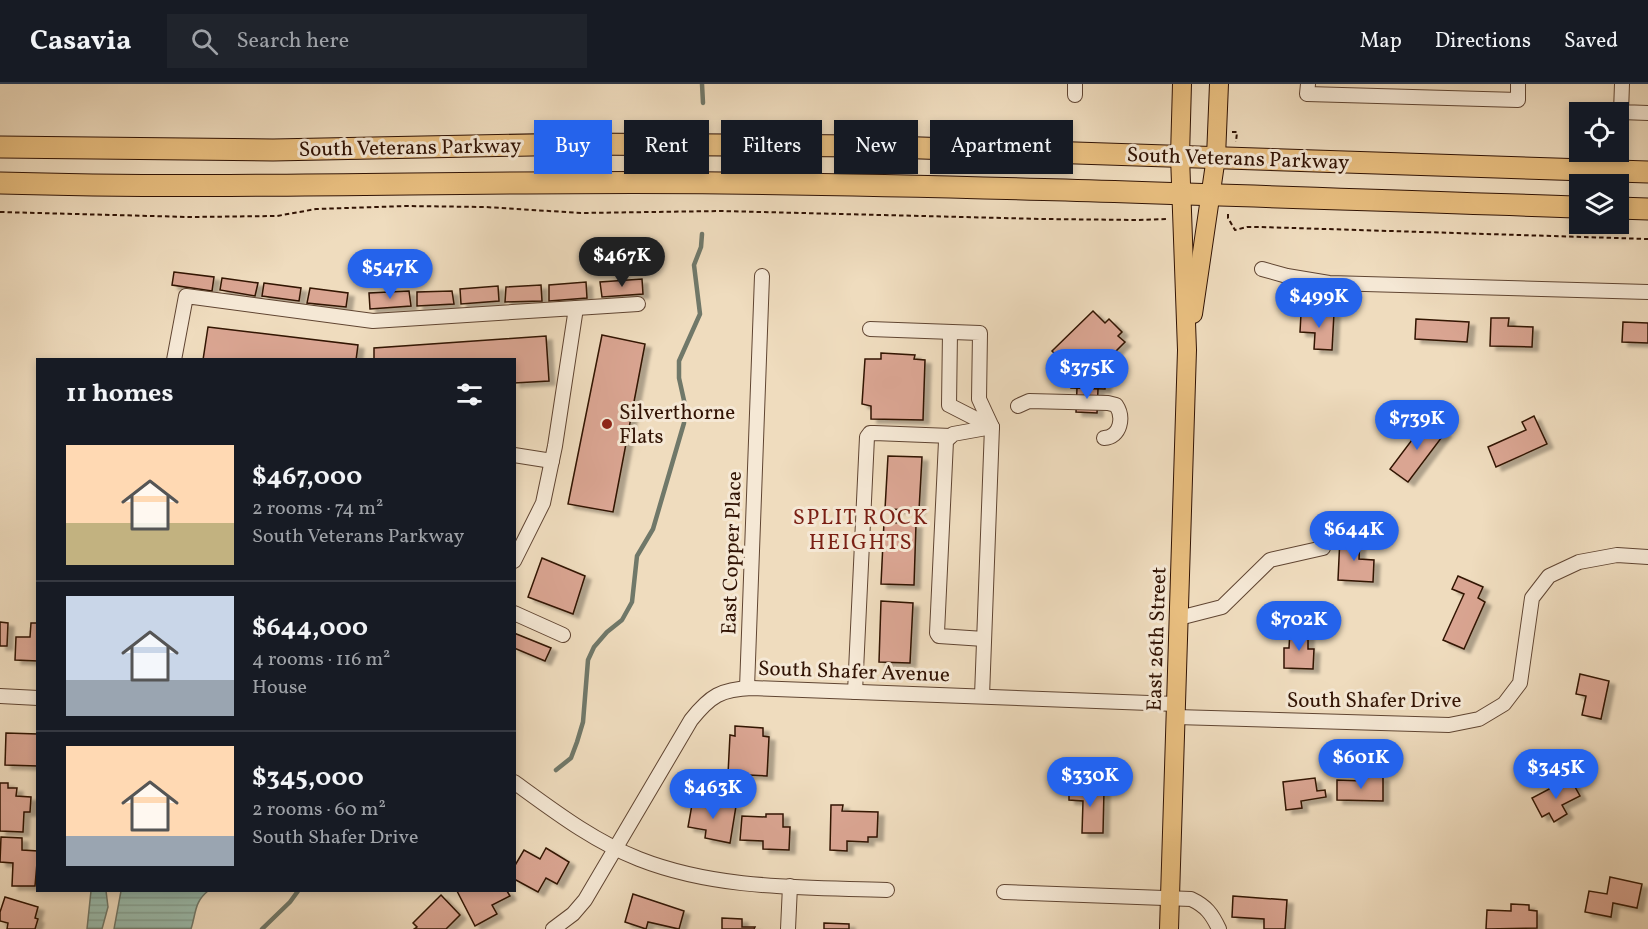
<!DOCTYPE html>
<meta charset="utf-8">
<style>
body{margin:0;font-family:Vollkorn,serif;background:#20242c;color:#f1f3f6;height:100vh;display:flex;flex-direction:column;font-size:22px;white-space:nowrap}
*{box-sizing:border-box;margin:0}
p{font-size:20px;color:#9ea1a6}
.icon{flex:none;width:33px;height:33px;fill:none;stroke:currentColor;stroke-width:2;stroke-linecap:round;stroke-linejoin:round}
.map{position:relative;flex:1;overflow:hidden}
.sheet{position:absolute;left:36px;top:274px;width:480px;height:534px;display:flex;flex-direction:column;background:#171b24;border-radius:0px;box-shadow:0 3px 9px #0003}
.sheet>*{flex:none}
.guide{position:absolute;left:534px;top:36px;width:570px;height:54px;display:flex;gap:12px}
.controls{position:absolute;left:1569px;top:18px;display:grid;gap:12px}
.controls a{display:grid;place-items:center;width:60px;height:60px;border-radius:0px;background:#171b24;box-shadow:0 3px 9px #0003;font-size:30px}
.price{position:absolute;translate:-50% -51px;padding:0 14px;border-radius:21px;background:#2563eb;color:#fff;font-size:20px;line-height:39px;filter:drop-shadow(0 2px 3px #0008)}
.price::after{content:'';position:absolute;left:50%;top:36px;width:18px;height:14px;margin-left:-9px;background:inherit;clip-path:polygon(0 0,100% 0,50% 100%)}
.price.active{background:#222;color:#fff}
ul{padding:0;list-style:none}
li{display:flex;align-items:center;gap:18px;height:150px;padding:0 30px}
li+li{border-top:2px solid #363941}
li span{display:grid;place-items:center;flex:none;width:168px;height:120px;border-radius:0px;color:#555}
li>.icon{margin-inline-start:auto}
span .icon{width:72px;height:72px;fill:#fffc;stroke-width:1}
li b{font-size:26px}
h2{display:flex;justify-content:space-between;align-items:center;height:72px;padding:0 30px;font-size:26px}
.pill{padding:0 21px;border-radius:0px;background:#171b24;box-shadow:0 3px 9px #0003;font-size:21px;line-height:54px}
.pill.active{background:#2563eb;color:#fff}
header{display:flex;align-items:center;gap:36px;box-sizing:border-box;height:84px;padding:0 30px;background:#171b24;border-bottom:2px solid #363941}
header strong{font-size:28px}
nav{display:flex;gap:33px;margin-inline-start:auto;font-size:21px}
.search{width:420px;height:54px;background:#20242c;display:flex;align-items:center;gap:15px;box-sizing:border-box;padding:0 21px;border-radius:0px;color:#9ea1a6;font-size:22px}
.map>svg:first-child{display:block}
.water{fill:url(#water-rules);stroke:#707869;stroke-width:1.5}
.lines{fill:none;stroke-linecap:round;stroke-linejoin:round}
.stream{stroke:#707869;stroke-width:4.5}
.building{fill:#daa592;stroke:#311304;stroke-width:1.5;filter:url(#shadow)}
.minor-casing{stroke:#604532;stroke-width:16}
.major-casing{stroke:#311304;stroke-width:20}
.highway-casing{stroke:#311304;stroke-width:23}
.path{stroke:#311304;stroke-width:2;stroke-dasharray:4.5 3;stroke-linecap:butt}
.minor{stroke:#f5e8d5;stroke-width:14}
.major{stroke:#e8be7f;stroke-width:18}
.highway{stroke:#e8be7f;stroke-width:21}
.poi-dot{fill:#8f2418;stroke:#f5e8d5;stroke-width:2}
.labels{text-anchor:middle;stroke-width:6;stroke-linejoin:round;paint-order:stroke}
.street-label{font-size:21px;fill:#311304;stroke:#f5e8d5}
.poi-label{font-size:21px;fill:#311304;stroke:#f5e8d5;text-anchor:start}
.neighbourhood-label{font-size:22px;letter-spacing:1.5px;fill:#7a1f14;stroke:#f5e8d5}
</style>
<header>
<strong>Casavia</strong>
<div class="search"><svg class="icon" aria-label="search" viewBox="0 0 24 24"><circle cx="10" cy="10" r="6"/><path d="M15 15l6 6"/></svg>Search here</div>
<nav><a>Map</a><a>Directions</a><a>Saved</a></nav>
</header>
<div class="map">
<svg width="1648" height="845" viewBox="0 0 1648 845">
<defs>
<pattern id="water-rules" width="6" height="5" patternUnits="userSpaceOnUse" patternTransform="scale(1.5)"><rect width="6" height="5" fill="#9abcad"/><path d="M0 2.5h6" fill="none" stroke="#85a193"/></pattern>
<filter id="shadow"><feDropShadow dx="6" dy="4" stdDeviation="1.5" flood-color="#0004"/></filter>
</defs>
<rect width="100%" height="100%" fill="#efdcbe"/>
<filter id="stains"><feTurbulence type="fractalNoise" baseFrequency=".00333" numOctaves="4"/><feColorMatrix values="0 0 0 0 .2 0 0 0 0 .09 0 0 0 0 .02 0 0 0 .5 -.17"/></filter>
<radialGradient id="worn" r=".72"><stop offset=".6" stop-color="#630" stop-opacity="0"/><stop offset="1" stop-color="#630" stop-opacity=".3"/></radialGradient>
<g class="water">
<polygon points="91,807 106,807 108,823 102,845 87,845"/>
<path d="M121,807H208C194,818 196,830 191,845H114Z"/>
</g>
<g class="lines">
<g class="stream">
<polyline points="702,0 703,19"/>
<polyline points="556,686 571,674 577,658 583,638 588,576 594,563 607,548 622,536 632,518 637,472 653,445 684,339 685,321 679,294 679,277 700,230 694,181 701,163 702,150"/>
<polyline points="262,845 290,818 298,807"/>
</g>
</g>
<g class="building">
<polygon points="174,188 214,193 212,207 172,201"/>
<polygon points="222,194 258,199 255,212 220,206"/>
<polygon points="642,195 643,210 602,213 600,198"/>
<polygon points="586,198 587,214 549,217 549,201"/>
<polygon points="264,199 301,204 299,217 262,212"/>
<polygon points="541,201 542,217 505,218 506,203"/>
<polygon points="498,202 499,217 461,220 460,205"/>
<polygon points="310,204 348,209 346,223 307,219"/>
<polygon points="409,207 411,222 370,225 369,209"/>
<polygon points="452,207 454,220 417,222 417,208"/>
<polygon points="1093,227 1105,239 1109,235 1122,248 1118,252 1125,258 1106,277 1105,305 1071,304 1072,287 1052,267"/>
<polygon points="1315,228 1334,229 1332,266 1314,265 1315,249 1300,248 1301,230 1315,231"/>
<polygon points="1491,234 1509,234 1508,242 1533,243 1532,263 1490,262"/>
<polygon points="1416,235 1469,238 1467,258 1415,255"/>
<polygon points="1623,238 1648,239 1648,259 1622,258"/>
<polygon points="208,243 358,261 356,276 203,276"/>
<polygon points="602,251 645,260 613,428 568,420"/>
<polygon points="546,252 549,297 514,299 514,276 374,276 374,264"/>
<polygon points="881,269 915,271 914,275 925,276 923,336 871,335 871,322 862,320 865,275 881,275"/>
<polygon points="1065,280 1072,287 1063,296 1056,289"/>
<polygon points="1077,304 1098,305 1097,329 1076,328"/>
<polygon points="1534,332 1547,360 1496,383 1488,363 1526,346 1522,338"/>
<polygon points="1427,336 1445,349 1408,398 1390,385"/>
<polygon points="888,372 922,373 919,426 885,425"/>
<polygon points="884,438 916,440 914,501 881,500"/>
<polygon points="1340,453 1360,454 1359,475 1374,476 1373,498 1338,496"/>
<polygon points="542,474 585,492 573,530 528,513"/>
<polygon points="1458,492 1483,503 1478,514 1485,518 1464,565 1443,556 1464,510 1452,505"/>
<polygon points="881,517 913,519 910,579 879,578"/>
<polygon points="0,538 8,539 7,562 0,562"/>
<polygon points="31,539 38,539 38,577 15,576 16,553 30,553"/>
<polygon points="1290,546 1308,547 1308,565 1314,565 1313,585 1284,584 1284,564 1289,564"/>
<polygon points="514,549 551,564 545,577 514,564"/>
<polygon points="1580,590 1609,597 1601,635 1582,631 1586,612 1576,610"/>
<polygon points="735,642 763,644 763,652 769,653 767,692 728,690 730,651 735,652"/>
<polygon points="6,649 38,650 38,682 5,681"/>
<polygon points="1363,692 1383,693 1383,717 1337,716 1337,696 1363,697"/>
<polygon points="1315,694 1317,707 1325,706 1326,713 1301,717 1302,724 1286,726 1283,698"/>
<polygon points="1570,694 1580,712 1562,721 1567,730 1554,738 1549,729 1542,733 1532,714"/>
<polygon points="0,699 8,699 8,704 17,704 16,712 31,713 30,728 24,728 23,748 0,747"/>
<polygon points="1069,701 1087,702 1087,706 1104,706 1103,749 1082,749 1083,717 1069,716"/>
<polygon points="693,715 736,722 730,759 705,754 706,746 688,743"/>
<polygon points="831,721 843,721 842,727 878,728 877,753 868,753 868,758 847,757 847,767 830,766"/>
<polygon points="766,730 783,730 783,743 790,743 789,766 763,765 763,757 740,756 742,732 766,733"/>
<polygon points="1,753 22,754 22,766 38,767 35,802 12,802 13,779 0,778"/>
<polygon points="546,764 569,778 557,800 546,794 538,808 514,795 514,783 524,766 540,775"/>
<polygon points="1610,793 1642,800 1637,824 1613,819 1611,833 1585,828 1589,807 1607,810"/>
<polygon points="457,807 507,807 510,812 492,821 497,830 475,842"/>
<polygon points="633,810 684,827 679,845 648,838 646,845 625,838"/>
<polygon points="441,811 460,831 446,845 414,845 417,843 413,839"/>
<polygon points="1233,812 1287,816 1285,845 1264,845 1264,835 1232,833"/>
<polygon points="5,813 38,823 35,834 38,835 35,845 7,845 8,839 0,837 0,828"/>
<polygon points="1511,820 1529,821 1529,826 1537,827 1537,844 1486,845 1487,826 1511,827"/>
<polygon points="722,834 742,835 742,843 755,843 754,845 722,845"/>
<polygon points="824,839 849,840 849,845 824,845"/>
</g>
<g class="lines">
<g class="minor-casing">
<g id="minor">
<polyline points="1308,0 1307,10 1518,16 1518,0"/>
<polyline points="1622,0 1621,28 1648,29"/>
<polyline points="1075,11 1075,0"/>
<polyline points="1262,185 1287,192 1329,199 1648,208"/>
<polyline points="576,224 638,220"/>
<polyline points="870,245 980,249 979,315 992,343 982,612"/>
<polyline points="950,248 949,321 992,343"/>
<polyline points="174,276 186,212 373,237 576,224 555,362 543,419 514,477"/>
<path d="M1018,322L1029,317L1108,319L1116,321C1124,333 1121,353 1104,354"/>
<polyline points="514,371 552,377"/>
<polyline points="514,529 563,551"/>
<polyline points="1179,534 1222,523 1270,476 1323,464"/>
<polyline points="984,555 939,552 937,549 946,357 953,350 992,343"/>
<polyline points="747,604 762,192"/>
<polyline points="855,608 867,353 870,349 874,349 951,352"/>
<polyline points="0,612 38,614"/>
<polyline points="1176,633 1449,641 1479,635 1504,620 1520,599 1532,514 1549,492 1579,478 1617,471 1648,473"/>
<path d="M514,698C554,727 593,757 639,775C718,806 803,803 887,806"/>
<path d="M1004,808L1191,815C1206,822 1212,830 1219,845"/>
<path d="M553,845L573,830L585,816L691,636C710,612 721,605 752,604L1176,620"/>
<polyline points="788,845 790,802"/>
</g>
</g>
<g class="major-casing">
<g id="major">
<polyline points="1193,230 1216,73 1219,0"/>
<polyline points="1169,845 1187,266 1180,72 1182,0"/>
</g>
</g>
<g class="highway-casing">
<g id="highway">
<polyline points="0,63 273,66 578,60 862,62 1648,88"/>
<path d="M0,99C241,106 482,96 722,99C1008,102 1294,114 1580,123"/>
<polyline points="1618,124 1648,125"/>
</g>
</g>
<g class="path">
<polyline points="1232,48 1237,48 1236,58"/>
<polyline points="0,128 189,133 277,132 316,125 406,122 485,123 581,129 721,127 1042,135 1139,136 1168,135"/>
<polyline points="1228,130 1228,134 1235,146 1247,143 1261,143 1648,155"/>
</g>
<use href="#minor" class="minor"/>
<use href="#major" class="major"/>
<use href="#highway" class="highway"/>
</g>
<circle class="poi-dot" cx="607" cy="340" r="6"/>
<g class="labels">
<g class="street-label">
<text transform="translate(410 63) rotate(-1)" y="7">South Veterans Parkway</text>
<text transform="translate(1238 74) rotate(2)" y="7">South Veterans Parkway</text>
<text transform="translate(731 469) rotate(-88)" y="7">East Copper Place</text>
<text transform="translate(1156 555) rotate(-88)" y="7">East 26th Street</text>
<text transform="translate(854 587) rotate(2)" y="7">South Shafer Avenue</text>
<text x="1374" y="623">South Shafer Drive</text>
</g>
<g class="poi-label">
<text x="619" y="335">Silverthorne<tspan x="619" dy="24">Flats</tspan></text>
</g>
<g class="neighbourhood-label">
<text x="861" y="440">SPLIT ROCK<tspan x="861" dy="25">HEIGHTS</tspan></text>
</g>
</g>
<rect width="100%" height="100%" filter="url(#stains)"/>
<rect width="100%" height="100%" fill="url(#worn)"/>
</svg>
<div class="controls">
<a><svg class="icon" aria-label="locate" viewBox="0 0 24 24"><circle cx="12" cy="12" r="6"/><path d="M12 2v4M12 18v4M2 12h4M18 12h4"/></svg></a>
<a><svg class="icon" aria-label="layers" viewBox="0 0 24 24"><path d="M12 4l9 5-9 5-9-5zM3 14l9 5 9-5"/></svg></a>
</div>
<b class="price active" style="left:622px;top:204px">$467K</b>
<b class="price" style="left:390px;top:216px">$547K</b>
<b class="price" style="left:1319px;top:245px">$499K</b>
<b class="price" style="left:1087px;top:316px">$375K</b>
<b class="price" style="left:1417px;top:367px">$739K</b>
<b class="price" style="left:1354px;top:478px">$644K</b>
<b class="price" style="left:1299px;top:568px">$702K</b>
<b class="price" style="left:1361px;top:706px">$601K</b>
<b class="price" style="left:1556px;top:716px">$345K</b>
<b class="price" style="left:1090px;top:724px">$330K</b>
<b class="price" style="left:713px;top:736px">$463K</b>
<div class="guide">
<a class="pill active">Buy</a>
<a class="pill">Rent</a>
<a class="pill">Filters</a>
<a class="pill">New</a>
<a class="pill">Apartment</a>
</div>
<section class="sheet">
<h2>11 homes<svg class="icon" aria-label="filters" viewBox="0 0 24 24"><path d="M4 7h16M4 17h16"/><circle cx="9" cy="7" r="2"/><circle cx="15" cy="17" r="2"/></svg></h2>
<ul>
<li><span style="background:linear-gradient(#ffd9b3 65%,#c2b280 0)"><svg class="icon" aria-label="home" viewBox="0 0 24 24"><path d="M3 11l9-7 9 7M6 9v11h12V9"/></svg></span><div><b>$467,000</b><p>2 rooms · 74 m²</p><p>South Veterans Parkway</p></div></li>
<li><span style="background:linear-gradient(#c9d6e8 70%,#9aa5b1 0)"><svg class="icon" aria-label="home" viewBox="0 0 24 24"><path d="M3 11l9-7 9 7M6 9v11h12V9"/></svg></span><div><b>$644,000</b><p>4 rooms · 116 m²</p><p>House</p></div></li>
<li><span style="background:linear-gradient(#ffd9b3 75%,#9aa5b1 0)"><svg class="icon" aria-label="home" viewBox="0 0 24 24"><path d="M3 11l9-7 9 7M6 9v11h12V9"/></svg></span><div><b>$345,000</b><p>2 rooms · 60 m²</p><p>South Shafer Drive</p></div></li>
</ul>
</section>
</div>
